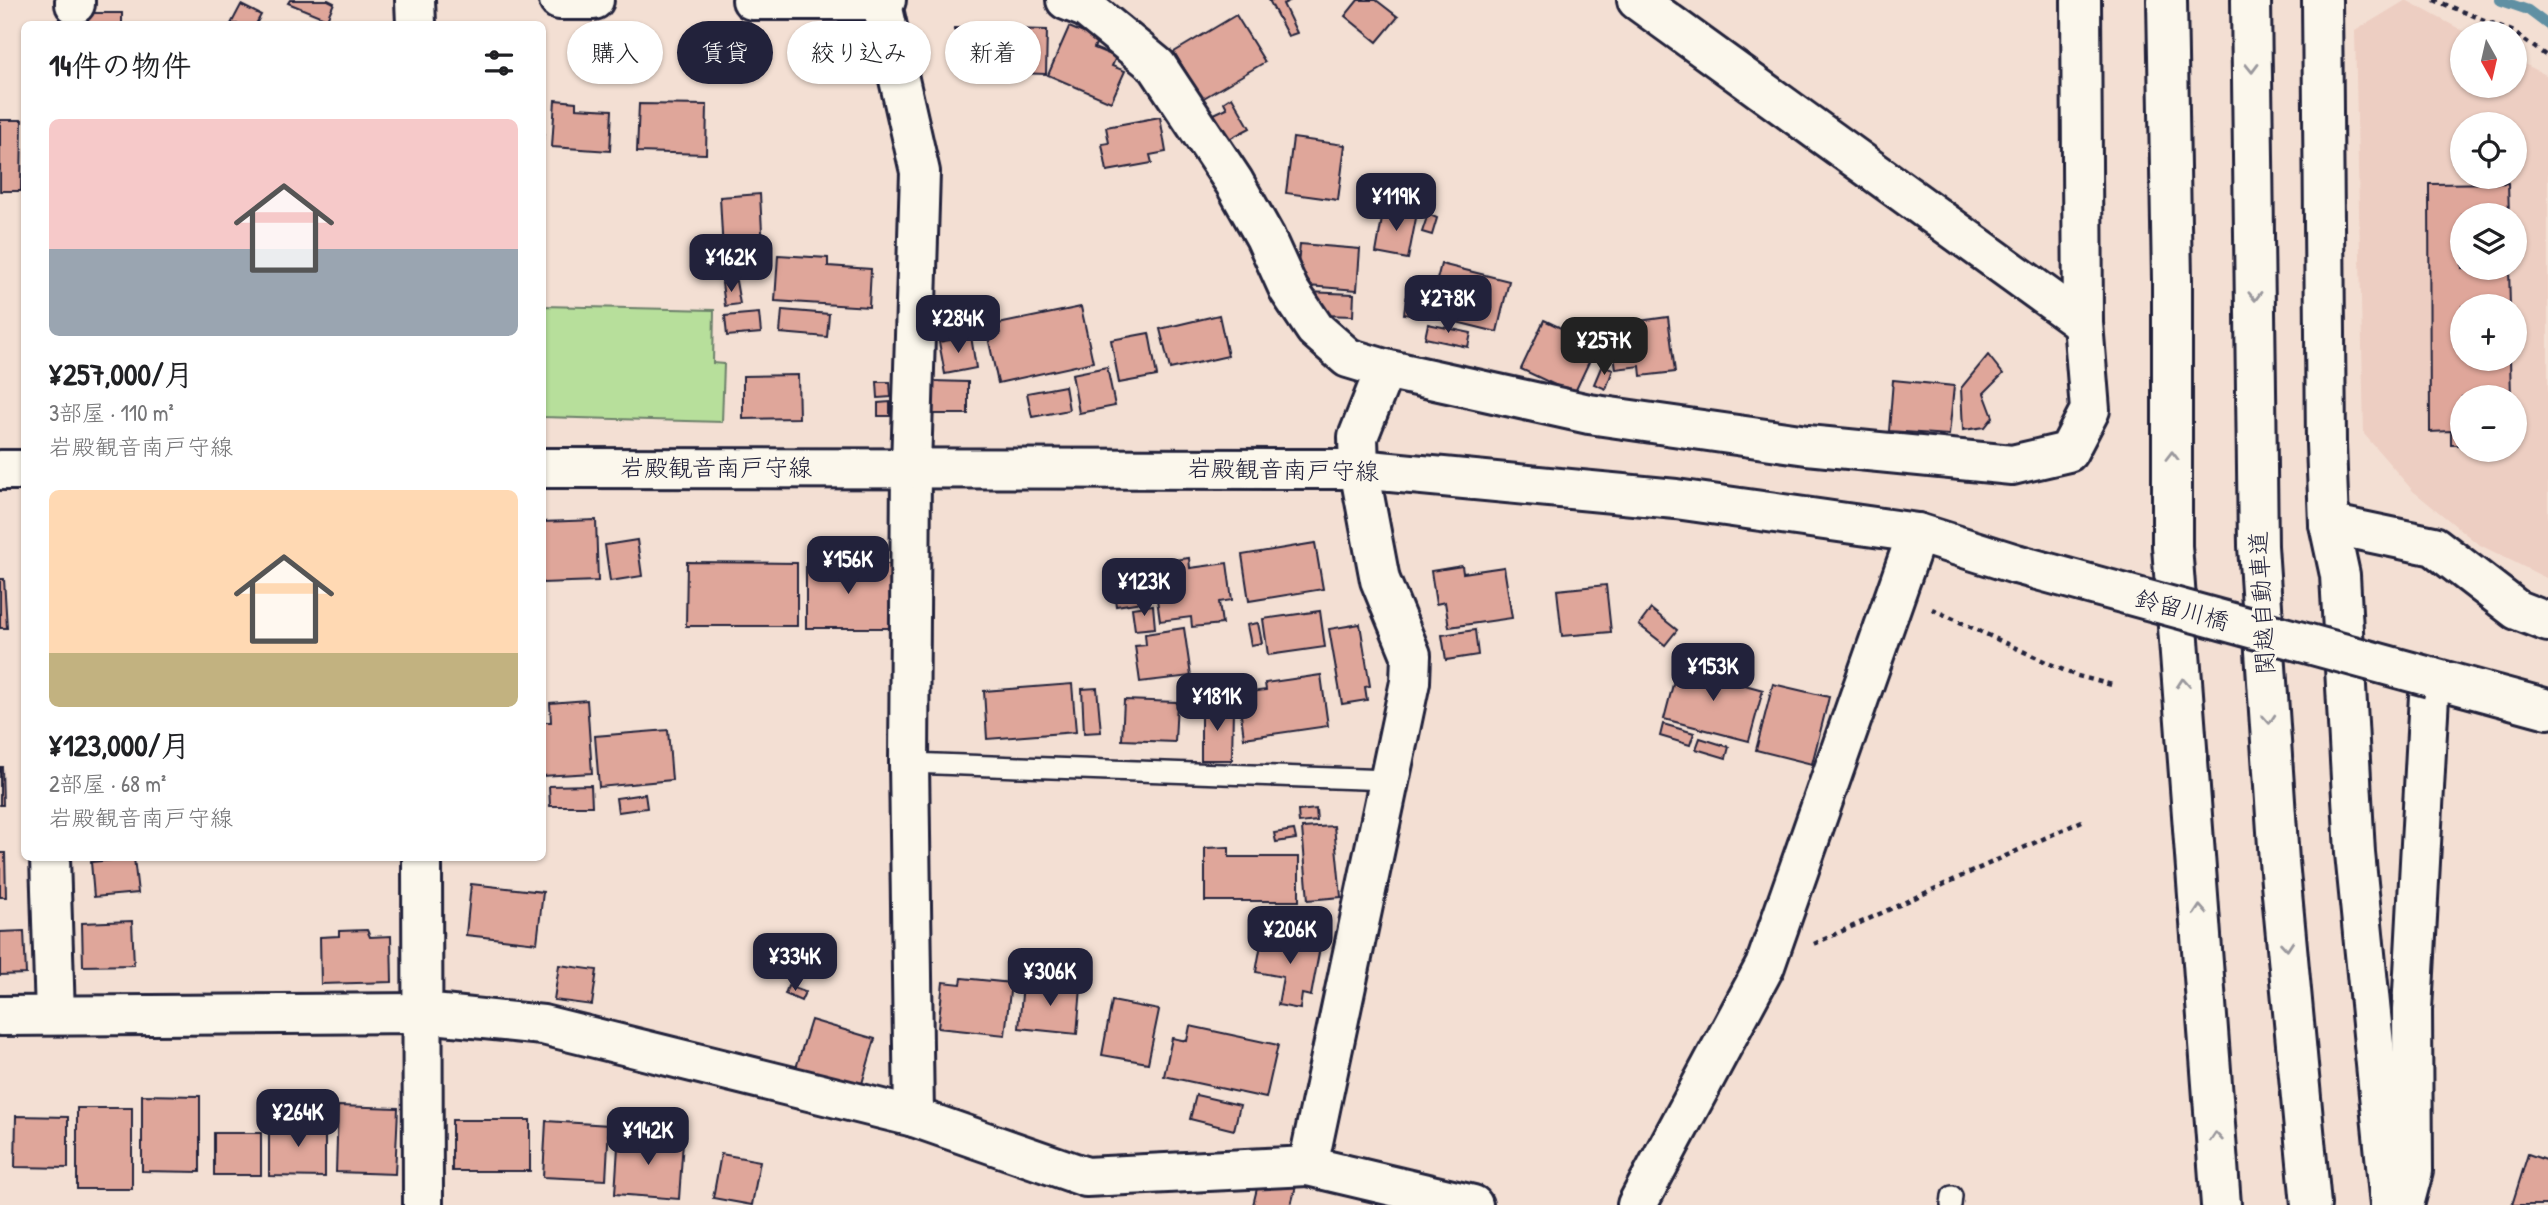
<!DOCTYPE html>
<html lang="ja">
<meta charset="utf-8">
<style>
body{margin:0;font-family:"Patrick Hand","Klee One",sans-serif;background:#f6f6f6;color:#202124;height:100vh;display:flex;flex-direction:column;font-size:26px;white-space:nowrap}
*{box-sizing:border-box;margin:0}
p{font-size:23px;color:#757577}
.icon{flex:none;width:38px;height:38px;fill:none;stroke:currentColor;stroke-width:2;stroke-linecap:round;stroke-linejoin:round}
.map{position:relative;flex:1;overflow:hidden}
.details{position:absolute;left:21px;top:21px;width:525px;height:840px;display:flex;flex-direction:column;background:#fff;border-radius:10px;box-shadow:0 2px 5px #0004}
.details>*{flex:none}
.hud{position:absolute;left:567px;top:21px;width:665px;height:63px;display:flex;gap:14px}
.needle{width:46px;rotate:172deg}
.tools{position:absolute;left:2450px;top:21px;display:grid;gap:14px}
.tools a{display:grid;place-items:center;width:77px;height:77px;border-radius:50%;background:#fff;box-shadow:0 2px 5px #0004;font-size:35px}
.price{position:absolute;translate:-50% -60px;padding:0 16px;border-radius:14px;background:#22223b;color:#fff;font-size:23px;line-height:46px;filter:drop-shadow(0 2px 4px #0008)}
.price::after{content:'';position:absolute;left:50%;top:42px;width:21px;height:16px;margin-left:-10px;background:inherit;clip-path:polygon(0 0,100% 0,50% 100%)}
.price.on{background:#222;color:#fff}
ul{padding:0;list-style:none}
li{display:grid;align-content:center;gap:14px;height:371px;padding:0 28px}
li span{display:grid;place-items:center;height:217px;border-radius:10px;color:#555}
li>.icon{margin-inline-start:auto}
span .icon{width:126px;height:126px;fill:#fffc;stroke-width:1}
li b{font-size:30px}
h2{display:flex;justify-content:space-between;align-items:center;height:84px;padding:0 28px;font-size:30px}
.tag{padding:0 24px;border-radius:32px;background:#fff;box-shadow:0 2px 5px #0004;font-size:24px;line-height:63px}
.tag.on{background:#22223b;color:#fff}
.map>svg:first-child{display:block}
.built{fill:#edcec2;fill-rule:evenodd}
.green{fill:#b7df9b;stroke:#6c806b;stroke-width:2}
.lines{fill:none;stroke-linecap:round;stroke-linejoin:round}
.stream{stroke:#6190a3;stroke-width:10}
.building{fill:#dfa69a;stroke:#22223b;stroke-width:2}
.service-casing{stroke:#22223b;stroke-width:24}
.minor-casing{stroke:#22223b;stroke-width:44}
.secondary-casing{stroke:#22223b;stroke-width:44}
.motorway-casing{stroke:#22223b;stroke-width:44}
.path{stroke:#22223b;stroke-width:4.5;stroke-dasharray:5 5;stroke-linecap:butt}
.service{stroke:#fbf7ec;stroke-width:19}
.minor{stroke:#fbf7ec;stroke-width:38}
.secondary{stroke:#fbf7ec;stroke-width:38}
.motorway{stroke:#fbf7ec;stroke-width:38}
.secondary-bridge-casing{stroke:#22223b;stroke-width:44;stroke-linecap:butt}
.secondary-bridge{stroke:#fbf7ec;stroke-width:38}
.oneway{stroke:#99979c}
.labels{text-anchor:middle;stroke-width:6;stroke-linejoin:round;paint-order:stroke}
.street-label{font-size:24px;fill:#22223b;stroke:#fbf7ec}
</style>
<div class="map">
<svg width="2548" height="1205" viewBox="0 0 2548 1205">
<rect width="100%" height="100%" fill="#f3dfd3"/>
<filter id="ink" filterUnits="userSpaceOnUse"><feTurbulence type="fractalNoise" baseFrequency=".0143" numOctaves="2"/><feDisplacementMap in="SourceGraphic" scale="14" xChannelSelector="R" yChannelSelector="G"/><feConvolveMatrix kernelMatrix="1 2 1 2 8 2 1 2 1" color-interpolation-filters="sRGB"/></filter>
<g filter="url(#ink)">
<path class="built" d="M2406,0L2467,33H2462V86H2515V59L2548,76V579L2478,544L2413,491L2364,434L2355,31ZM2462,124H2515V177H2462ZM2462,215H2515V268H2462ZM2462,306H2515V359H2462ZM2462,397H2515V450H2462Z"/>
<polygon class="green" points="543,306 714,310 713,363 724,364 722,422 543,417"/>
<g class="lines">
<polyline class="stream" points="2499,0 2528,10 2548,25"/>
</g>
<g class="building">
<polygon points="290,0 328,0 334,3 327,19 288,3"/>
<polygon points="1269,0 1291,0 1283,4 1297,33 1288,36"/>
<polygon points="1358,0 1376,0 1398,17 1377,42 1345,16"/>
<polygon points="241,5 261,15 256,24 231,24"/>
<rect x="59" y="13" width="63" height="11"/>
<polygon points="1236,15 1265,62 1202,99 1174,52"/>
<polygon points="1069,27 1098,39 1094,48 1116,57 1112,66 1125,71 1111,102 1048,75"/>
<polygon points="955,28 987,29 986,68 953,67"/>
<polygon points="1005,29 1047,30 1046,74 990,72 991,49 997,49 998,32 1004,33"/>
<polygon points="542,85 546,86 543,141 542,141"/>
<polygon points="1232,97 1250,128 1229,139 1214,114 1227,108 1224,102"/>
<polygon points="555,100 576,102 576,108 612,110 610,151 552,147"/>
<polygon points="639,104 707,105 706,154 637,152"/>
<polygon points="1160,117 1166,152 1150,155 1152,163 1107,171 1102,144 1109,143 1106,127"/>
<polygon points="0,120 22,120 21,191 0,191"/>
<polygon points="1293,138 1345,145 1338,200 1286,193"/>
<polygon points="2508,183 2509,215 2462,215 2462,268 2509,268 2510,306 2462,306 2462,359 2510,359 2511,397 2462,397 2462,445 2451,445 2451,431 2430,432 2429,184"/>
<polygon points="1395,189 1426,197 1423,206 1393,198"/>
<polygon points="760,194 764,269 724,272 720,197"/>
<polygon points="1384,207 1417,213 1408,259 1376,253"/>
<polygon points="1428,214 1437,218 1432,235 1422,232"/>
<polygon points="1300,244 1360,249 1357,290 1296,285"/>
<polygon points="778,255 828,258 828,266 871,269 869,307 775,301"/>
<polygon points="1441,264 1509,281 1497,332 1428,315"/>
<polygon points="1409,280 1427,283 1422,317 1404,314"/>
<polygon points="736,281 740,304 725,306 722,283"/>
<polygon points="1307,292 1354,294 1353,316 1322,315"/>
<polygon points="1081,307 1093,362 998,383 988,337 1000,335 998,324"/>
<polygon points="964,308 966,323 949,327 946,312"/>
<polygon points="782,310 829,314 827,337 780,333"/>
<polygon points="759,313 761,333 727,336 725,316"/>
<polygon points="1219,315 1228,356 1170,369 1160,329"/>
<polygon points="1668,317 1675,372 1641,376 1640,366 1616,369 1610,325"/>
<polygon points="1544,320 1597,345 1574,394 1521,369"/>
<polygon points="1428,324 1471,333 1468,347 1425,338"/>
<polygon points="1149,333 1157,376 1119,383 1111,340"/>
<polygon points="971,336 976,368 945,374 939,342"/>
<polygon points="1988,355 2003,374 1984,393 1993,417 1985,427 1963,430 1961,388"/>
<polygon points="1602,365 1613,369 1606,389 1594,384"/>
<polygon points="1107,367 1115,406 1079,413 1072,374"/>
<polygon points="798,375 799,418 743,419 743,376"/>
<polygon points="1893,380 1954,386 1949,435 1889,431"/>
<polygon points="932,381 968,382 968,414 932,414"/>
<polygon points="877,382 890,382 891,397 878,398"/>
<polygon points="1065,386 1069,410 1032,417 1027,393"/>
<polygon points="890,402 890,416 878,416 878,403"/>
<polygon points="596,520 598,581 542,583 542,522"/>
<polygon points="637,540 642,576 610,581 605,545"/>
<polygon points="1315,543 1323,589 1249,601 1242,555"/>
<polygon points="1189,558 1190,568 1227,563 1232,600 1219,602 1222,624 1192,627 1191,617 1160,621 1152,563"/>
<polygon points="1143,561 1148,601 1116,606 1110,566"/>
<polygon points="687,562 797,563 797,626 686,626"/>
<rect x="806" y="564" width="85" height="64"/>
<polygon points="1462,566 1463,573 1504,567 1512,618 1449,627 1445,602 1436,604 1431,571"/>
<polygon points="0,579 4,579 7,628 0,628"/>
<polygon points="1606,585 1611,632 1562,636 1557,590"/>
<polygon points="1153,605 1155,628 1135,630 1132,608"/>
<polygon points="1651,609 1677,630 1665,645 1639,625"/>
<polygon points="1320,611 1325,647 1268,655 1263,619"/>
<polygon points="1258,623 1262,643 1251,645 1247,625"/>
<polygon points="1360,624 1370,686 1365,687 1367,700 1342,704 1329,629"/>
<polygon points="1184,628 1191,676 1140,682 1135,646 1146,645 1145,634"/>
<polygon points="1475,630 1478,655 1446,660 1442,635"/>
<polygon points="1698,663 1725,670 1723,679 1763,690 1749,741 1664,719 1677,669 1695,674"/>
<polygon points="1321,675 1328,726 1244,738 1241,714 1247,713 1244,693 1266,690 1265,683"/>
<polygon points="1072,684 1076,732 987,739 984,691"/>
<polygon points="1773,684 1829,697 1812,764 1756,750"/>
<polygon points="1097,688 1101,732 1084,733 1082,689"/>
<polygon points="587,700 592,773 542,776 542,722 551,722 550,703"/>
<polygon points="1124,700 1177,702 1175,742 1122,740"/>
<polygon points="1201,707 1233,707 1232,760 1201,760"/>
<polygon points="1663,724 1694,733 1690,745 1660,736"/>
<polygon points="668,730 672,780 599,787 595,736"/>
<polygon points="1700,738 1729,747 1726,758 1696,749"/>
<polygon points="0,767 2,767 3,805 0,805"/>
<polygon points="591,785 592,806 550,806 549,786"/>
<polygon points="645,794 647,808 618,812 616,798"/>
<polygon points="1316,809 1317,821 1299,823 1298,811"/>
<polygon points="1334,826 1341,897 1308,900 1302,828"/>
<polygon points="1294,830 1296,839 1276,842 1274,833"/>
<polygon points="1229,847 1229,857 1299,857 1299,901 1205,901 1205,848"/>
<polygon points="0,853 5,853 6,897 0,897"/>
<polygon points="134,858 138,893 94,897 91,862"/>
<polygon points="471,884 543,892 537,943 466,935"/>
<polygon points="132,921 134,965 83,966 82,923"/>
<polygon points="367,930 370,937 391,936 392,982 321,984 320,937 339,936 339,931"/>
<polygon points="24,931 26,974 0,975 0,932"/>
<polygon points="1263,933 1321,942 1311,996 1302,994 1300,1009 1278,1005 1283,977 1256,972"/>
<polygon points="559,965 597,970 592,1005 554,1000"/>
<polygon points="962,978 1011,983 1005,1035 938,1028 943,982 961,984"/>
<polygon points="1023,983 1081,988 1077,1034 1019,1028"/>
<polygon points="788,986 805,992 801,1001 785,994"/>
<polygon points="1112,1001 1159,1010 1148,1063 1102,1055"/>
<polygon points="811,1020 875,1039 861,1087 796,1068"/>
<polygon points="1190,1026 1278,1045 1266,1098 1164,1076 1172,1038 1187,1041"/>
<polygon points="142,1095 200,1096 200,1172 142,1171"/>
<polygon points="1196,1095 1240,1105 1234,1130 1190,1119"/>
<polygon points="338,1106 398,1108 395,1174 336,1172"/>
<rect x="77" y="1108" width="55" height="81"/>
<polygon points="308,1113 325,1113 325,1177 269,1176 269,1126 308,1126"/>
<polygon points="16,1116 68,1117 68,1168 15,1167"/>
<rect x="452" y="1120" width="78" height="51"/>
<polygon points="546,1121 609,1125 606,1180 543,1177"/>
<polygon points="619,1131 642,1133 642,1139 683,1141 679,1199 615,1194"/>
<rect x="214" y="1133" width="47" height="42"/>
<polygon points="721,1154 760,1161 752,1205 713,1198"/>
<polygon points="2528,1154 2548,1161 2548,1205 2512,1205"/>
<polygon points="1260,1176 1296,1186 1291,1205 1253,1205"/>
</g>
<g class="lines">
<g class="service-casing">
<g id="service">
<polyline points="909,763 1390,780"/>
<polyline points="1951,1205 1952,1196"/>
</g>
</g>
<g class="minor-casing">
<g id="minor">
<polyline points="75,0 75,4"/>
<polyline points="415,0 416,24"/>
<polyline points="559,0 594,0"/>
<polyline points="752,0 886,0"/>
<polyline points="881,0 920,172 911,467 909,763 914,1117"/>
<polyline points="1637,0 2083,323"/>
<polyline points="2322,0 2326,444 2329,524 2340,575 2355,853 2390,1205"/>
<polyline points="1385,369 1589,414 1807,445 2012,465 2068,452 2090,410 2083,323 2081,0"/>
<polyline points="2329,524 2434,546 2517,610 2548,622"/>
<polyline points="50,858 55,1015"/>
<polyline points="422,858 423,1205"/>
<polyline points="0,1016 423,1013 543,1025 914,1117 1086,1177 1308,1166 1410,682 1411,655 1380,580 1359,469 1358,437 1385,369 1348,358 1315,329 1289,290 1265,237 1234,182 1157,66 1086,8 1066,0"/>
<polyline points="1308,1166 1473,1205"/>
<polyline points="1637,1205 1765,966 1917,533"/>
<polyline points="2404,1205 2413,1171 2412,1010 2430,677"/>
</g>
</g>
<g class="secondary-casing">
<g id="secondary">
<polyline points="542,468 1359,469 1676,499 1917,533 2016,564"/>
<polyline points="0,470 24,470"/>
<polyline points="2430,677 2548,709"/>
</g>
</g>
<g class="motorway-casing">
<g id="motorway">
<polyline points="2167,0 2172,280 2172,546 2221,1205"/>
<polyline points="2251,0 2258,546 2279,861 2311,1205"/>
</g>
</g>
<g class="path">
<polyline points="2434,0 2512,31 2548,57"/>
<polyline points="1932,609 2074,675 2112,685"/>
<polyline points="1814,944 2082,821"/>
</g>
<use href="#service" class="service"/>
<use href="#minor" class="minor"/>
<use href="#secondary" class="secondary"/>
<use href="#motorway" class="motorway"/>
<g class="secondary-bridge-casing">
<polyline id="secondary-bridge" points="2016,564 2430,677"/>
</g>
<use href="#secondary-bridge" class="secondary-bridge"/>
</g>
<defs><path id="oneway-chevron" d="M-2-3.5L2.5 0L-2 3.5" fill="none" stroke-width="1.6" stroke-linecap="round" stroke-linejoin="round" transform="scale(1.75)"/></defs>
<g class="oneway">
<use href="#oneway-chevron" transform="translate(2252 68) rotate(89)"/>
<use href="#oneway-chevron" transform="translate(2255 296) rotate(89)"/>
<use href="#oneway-chevron" transform="translate(2172 456) rotate(-90)"/>
<use href="#oneway-chevron" transform="translate(2183 683) rotate(-94)"/>
<use href="#oneway-chevron" transform="translate(2269 719) rotate(86)"/>
<use href="#oneway-chevron" transform="translate(2200 910) rotate(-94)"/>
<use href="#oneway-chevron" transform="translate(2287 946) rotate(85)"/>
<use href="#oneway-chevron" transform="translate(2216 1137) rotate(-94)"/>
</g>
</g>
<g class="labels">
<g class="street-label">
<text x="716" y="476">岩殿観音南戸守線</text>
<text transform="translate(1283 470) rotate(1)" y="8">岩殿観音南戸守線</text>
<text transform="translate(2262 603) rotate(-93)" y="8">関越自動車道</text>
<text transform="translate(2182 610) rotate(15)" y="8">鈴留川橋</text>
</g>
</g>
</svg>
<div class="tools">
<a><svg class="needle" viewBox="-14 -14 28 28"><path d="M0-13l5 13h-10z" fill="#e53935"/><path d="M0 13l5-13h-10z" fill="#757577"/></svg></a>
<a><svg class="icon" aria-label="locate" viewBox="0 0 24 24"><circle cx="12" cy="12" r="6"/><path d="M12 2v4M12 18v4M2 12h4M18 12h4"/></svg></a>
<a><svg class="icon" aria-label="layers" viewBox="0 0 24 24"><path d="M12 4l9 5-9 5-9-5zM3 14l9 5 9-5"/></svg></a>
<a>+</a>
<a>−</a>
</div>
<b class="price" style="left:1396px;top:233px">¥119K</b>
<b class="price" style="left:731px;top:294px">¥162K</b>
<b class="price" style="left:1448px;top:335px">¥278K</b>
<b class="price" style="left:958px;top:355px">¥284K</b>
<b class="price on" style="left:1604px;top:377px">¥257K</b>
<b class="price" style="left:848px;top:596px">¥156K</b>
<b class="price" style="left:1144px;top:618px">¥123K</b>
<b class="price" style="left:1713px;top:703px">¥153K</b>
<b class="price" style="left:1217px;top:733px">¥181K</b>
<b class="price" style="left:1290px;top:966px">¥206K</b>
<b class="price" style="left:795px;top:993px">¥334K</b>
<b class="price" style="left:1050px;top:1008px">¥306K</b>
<b class="price" style="left:298px;top:1149px">¥264K</b>
<b class="price" style="left:648px;top:1167px">¥142K</b>
<div class="hud">
<a class="tag">購入</a>
<a class="tag on">賃貸</a>
<a class="tag">絞り込み</a>
<a class="tag">新着</a>
</div>
<section class="details">
<h2>14件の物件<svg class="icon" aria-label="filters" viewBox="0 0 24 24"><path d="M4 7h16M4 17h16"/><circle cx="9" cy="7" r="2"/><circle cx="15" cy="17" r="2"/></svg></h2>
<ul>
<li><span style="background:linear-gradient(#f6c9c9 60%,#9aa5b1 0)"><svg class="icon" aria-label="home" viewBox="0 0 24 24"><path d="M3 11l9-7 9 7M6 9v11h12V9"/></svg></span><div><b>¥257,000/月</b><p>3部屋 · 110 m²</p><p>岩殿観音南戸守線</p></div></li>
<li><span style="background:linear-gradient(#ffd9b3 75%,#c2b280 0)"><svg class="icon" aria-label="home" viewBox="0 0 24 24"><path d="M3 11l9-7 9 7M6 9v11h12V9"/></svg></span><div><b>¥123,000/月</b><p>2部屋 · 68 m²</p><p>岩殿観音南戸守線</p></div></li>
</ul>
</section>
</div>
